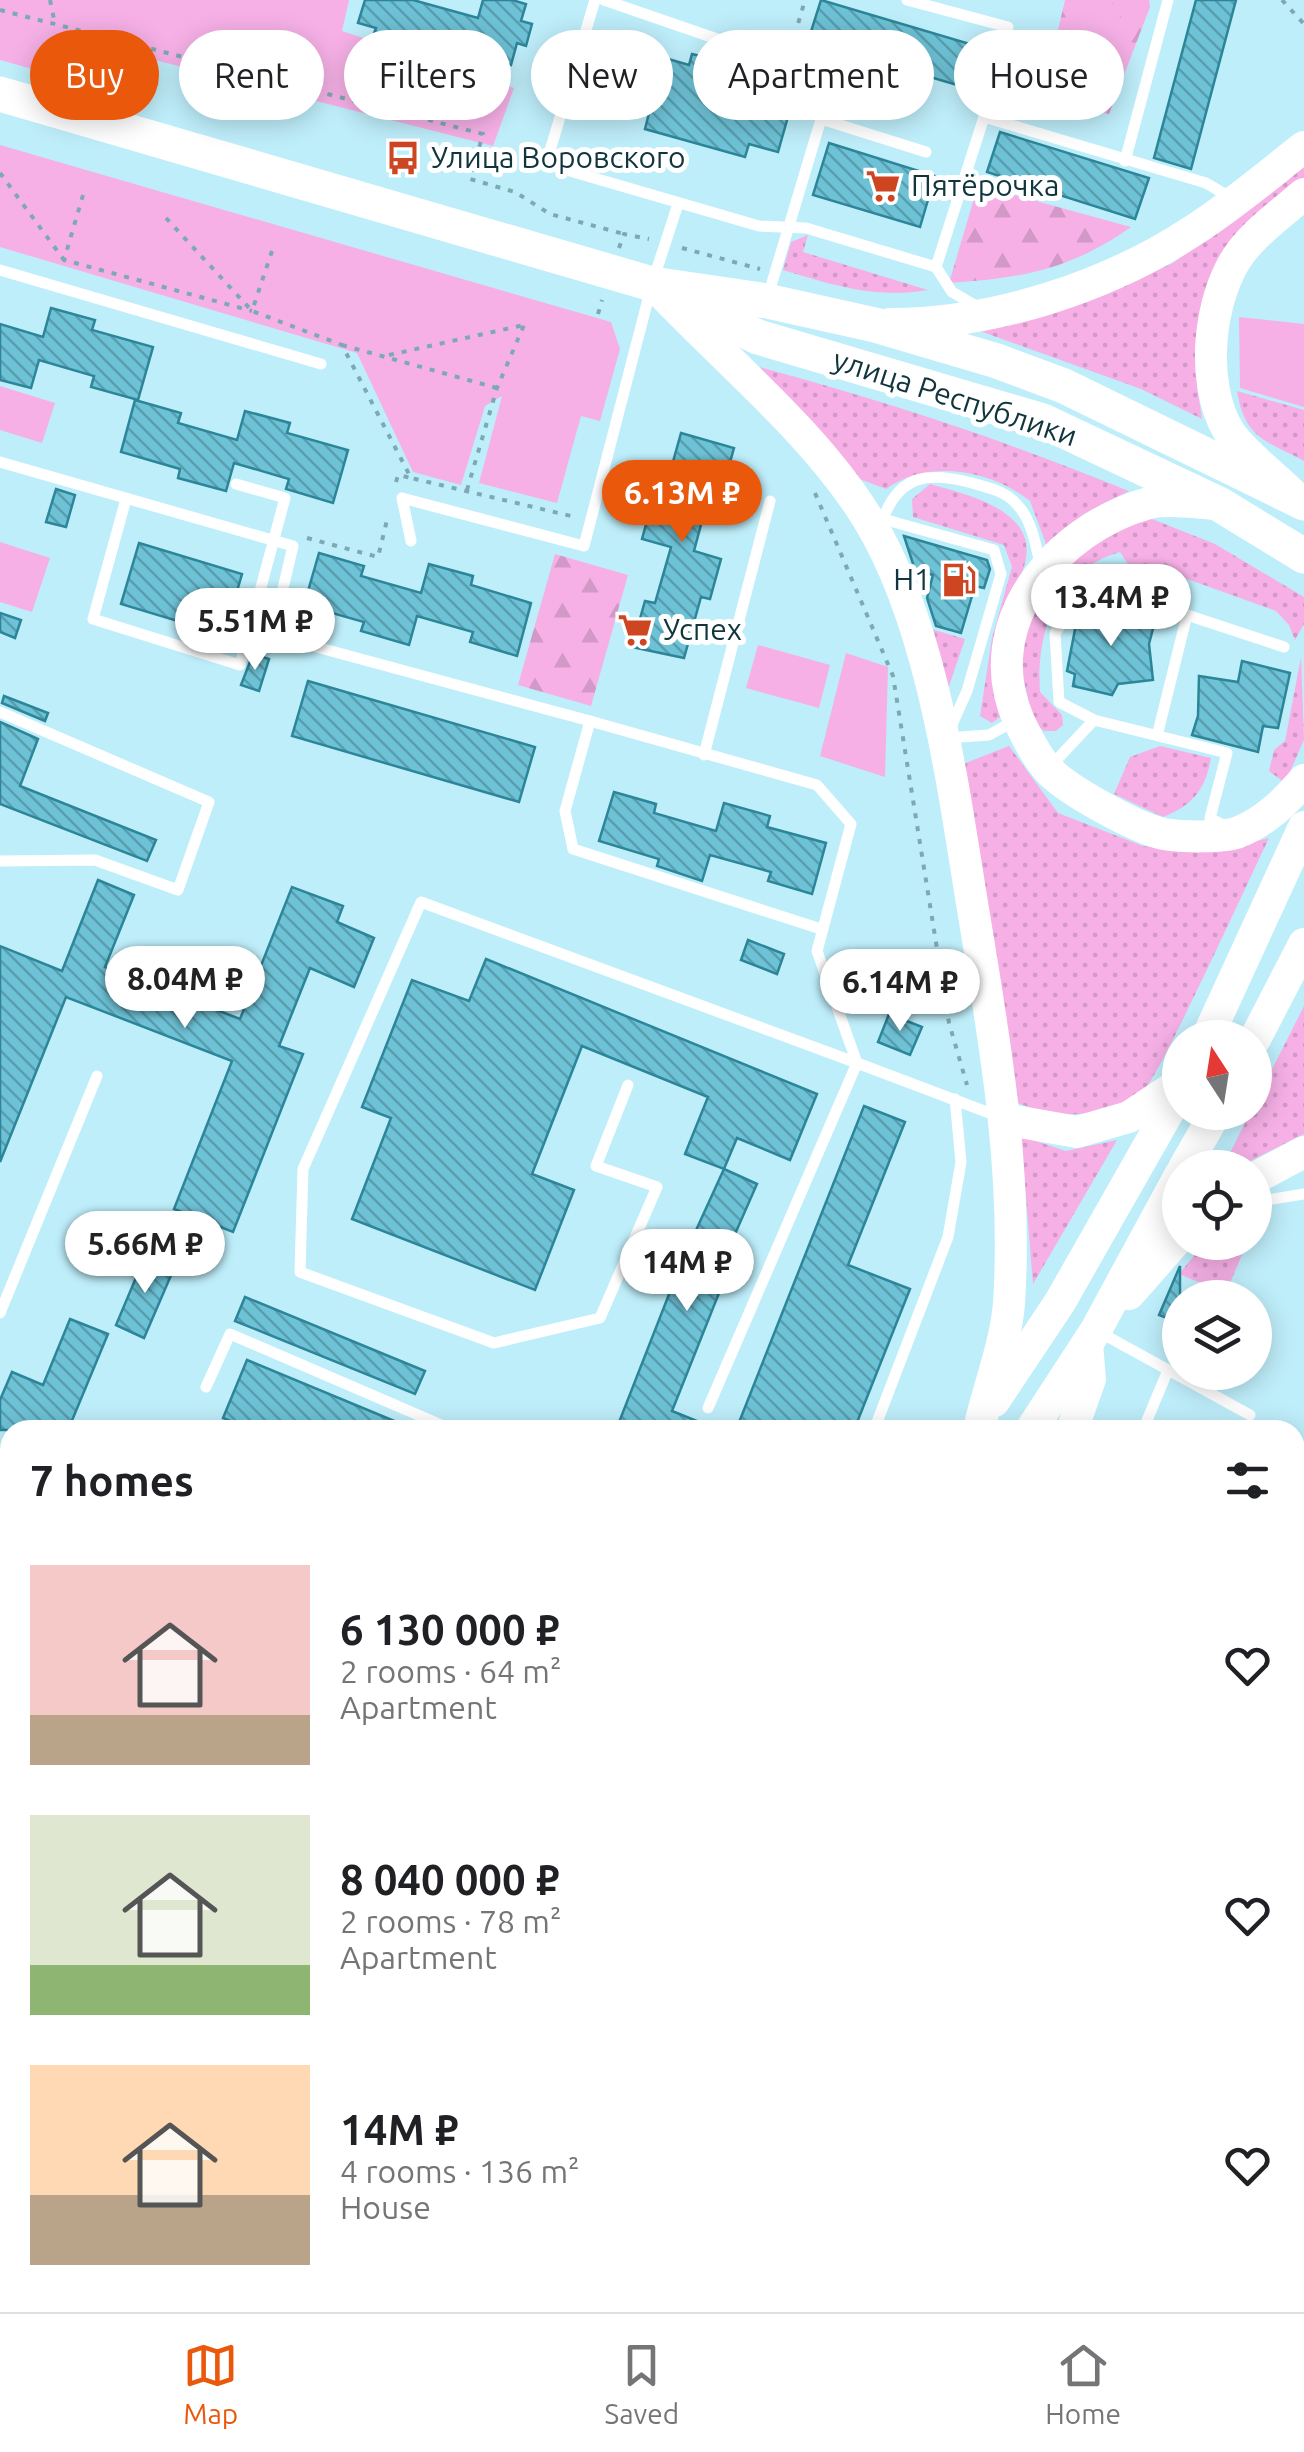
<!DOCTYPE html>
<meta charset="utf-8">
<style>
body{margin:0;font-family:Ubuntu,sans-serif;background:#f2f2f2;color:#202124;height:100vh;display:flex;flex-direction:column;font-size:38px;white-space:nowrap}
*{box-sizing:border-box;margin:0}
p{font-size:32px;color:#757577}
.icon{flex:none;width:55px;height:55px;fill:none;stroke:currentColor;stroke-width:2;stroke-linecap:round;stroke-linejoin:round}
.map{position:relative;flex:1;overflow:hidden}
.side{position:absolute;left:0px;top:1420px;width:1305px;height:892px;display:flex;flex-direction:column;background:#fff;border-radius:30px 30px 0 0;box-shadow:0 5px 25px #0003}
.side>*{flex:none}
.top-card{position:absolute;left:30px;top:30px;width:1245px;height:90px;display:flex;gap:20px}
.needle{width:65px;rotate:348deg}
.fabs{position:absolute;left:1162px;top:1020px;display:grid;gap:20px}
.fabs a{display:grid;place-items:center;width:110px;height:110px;border-radius:50%;background:#fff;box-shadow:0 5px 25px #0003;font-size:50px}
.price{position:absolute;translate:-50% -85px;padding:0 22px;border-radius:35px;background:#fff;color:#222;font-size:32px;line-height:65px;filter:drop-shadow(0 2px 5px #0008)}
.price::after{content:'';position:absolute;left:50%;top:60px;width:30px;height:22px;margin-left:-15px;background:inherit;clip-path:polygon(0 0,100% 0,50% 100%)}
.price.active{background:#ea580c;color:#fff}
ul{padding:0;list-style:none}
li{display:flex;align-items:center;gap:30px;height:250px;padding:0 30px}
li span{display:grid;place-items:center;flex:none;width:280px;height:200px;border-radius:0px;color:#555}
li>.icon{margin-inline-start:auto}
span .icon{width:120px;height:120px;fill:#fffc;stroke-width:1}
li b{font-size:42px}
h2{display:flex;justify-content:space-between;align-items:center;height:120px;padding:0 30px;font-size:42px}
.chip{padding:0 35px;border-radius:45px;background:#fff;box-shadow:0 5px 25px #0003;font-size:35px;line-height:90px}
.chip.active{background:#ea580c;color:#fff}
.dock{display:flex;justify-content:space-around;align-items:center;height:140px;border-top:2px solid #e0e0e0;background:#fff;font-size:28px;color:#757577}
.dock a{display:grid;justify-items:center;gap:5px}
.dock .active{color:#ea580c}
.map>svg:first-child{display:block}
.grass{fill:url(#grass-dots)}
.forest{fill:url(#forest-firs)}
.park{fill:#f6b0e6}
.building{fill:url(#building-back-hatch);stroke:#2c8598;stroke-width:2.5}
.lines{fill:none;stroke-linecap:round;stroke-linejoin:round}
.path{stroke:#7da9b3;stroke-width:4;stroke-dasharray:5 8;stroke-linecap:butt}
.lane{stroke:#fff;stroke-width:11}
.secondary{stroke:#fff;stroke-width:32}
.primary{stroke:#fff;stroke-width:35}
.rail-casing{stroke:#4b737c;stroke-width:10}
.rail{stroke:#fff;stroke-width:6;stroke-dasharray:19;stroke-linecap:butt}
.labels{text-anchor:middle;stroke-width:10;stroke-linejoin:round;paint-order:stroke}
.poi-label{font-size:30px;fill:#11353d;stroke:#fff;text-anchor:start}
.street-label{font-size:30px;fill:#11353d;stroke:#fff}
</style>
<div class="map">
<svg width="1304" height="2312" viewBox="0 0 1304 2312">
<defs>
<pattern id="grass-dots" width="8" height="8" patternUnits="userSpaceOnUse" patternTransform="scale(2.5)"><rect width="8" height="8" fill="#f6b0e6"/><path d="M2 2h.1M6 6h.1" fill="none" stroke="#d298c6" stroke-width="1.8" stroke-linecap="round"/></pattern>
<pattern id="forest-firs" width="22" height="20" patternUnits="userSpaceOnUse" patternTransform="scale(2.5)"><rect width="22" height="20" fill="#f6b0e6"/><path d="M5 1l3.5 6h-7zM16 11l3.5 6h-7z" fill="#d298c6"/></pattern>
<pattern id="building-back-hatch" width="6" height="6" patternUnits="userSpaceOnUse" patternTransform="scale(2.5)"><rect width="6" height="6" fill="#6ec2d6"/><path d="M-1 5l2 2M0 0l6 6M5-1l2 2" fill="none" stroke="#599eaf"/></pattern>
</defs>
<rect width="100%" height="100%" fill="#beeefa"/>
<g class="grass">
<polygon points="1304,165 1304,181 1198,346 1197,386 1202,419 1141,389 977,330 1084,303 1173,263"/>
<path d="M808,235L803,252L928,290C875,299 833,285 783,270L791,242Z"/>
<path d="M759,367C886,401 1007,441 1129,491L1084,514L1046,544L1030,501C990,469 927,459 886,489L854,477Z"/>
<path d="M1237,391L1304,410V461C1265,440 1245,439 1237,391Z"/>
<path d="M930,484C980,498 1053,516 1017,583L1000,717L992,723L980,716L992,638L1012,567L1004,545L913,517L912,499Z"/>
<path d="M1147,517L1215,544L1304,597V624L1295,640L1289,625L1276,611L1154,567L1131,569L1120,552C1057,570 1036,631 1040,692L1062,715L1063,725L1056,731H1044C1031,721 1030,706 1026,690C1002,597 1075,551 1147,517Z"/>
<polygon points="924,627 965,639 945,698"/>
<polygon points="1301,657 1304,740 1285,783 1269,771 1274,750 1285,741"/>
<path d="M1009,746L1058,813L1143,846L1212,852L1269,838C1253,871 1157,1082 1143,1091C1100,1119 1058,1121 1013,1101L963,764Z"/>
<path d="M1160,746L1211,758C1205,790 1193,805 1163,817L1114,794L1130,757Z"/>
<polygon points="1304,1006 1304,1134 1238,1167 1223,1167 1250,1113 1255,1112 1255,1103"/>
<polygon points="1021,1136 1066,1151 1117,1140 1033,1284"/>
<polygon points="1205,1243 1247,1243 1224,1297 1198,1297 1203,1284 1179,1274"/>
<polygon points="681,2303 681,2302 831,2303 827,2312 677,2312"/>
</g>
<g class="forest">
<polygon points="1065,0 1149,0 1150,7 1109,114 1011,93 1026,39 1054,47"/>
<path d="M978,185L1131,227C1070,270 1022,278 949,283Z"/>
<polygon points="555,554 628,575 591,706 518,685"/>
</g>
<g class="park">
<polygon points="0,0 349,0 342,31 514,88 493,146 92,44 79,82 0,60"/>
<polygon points="1086,0 1124,5 1103,66 1066,52"/>
<polygon points="0,145 611,322 620,349 600,421 581,416 557,503 479,483 502,396 485,406 461,485 413,472 357,353 0,247"/>
<polygon points="1239,317 1304,324 1304,407 1240,388"/>
<polygon points="0,386 55,403 42,443 0,430"/>
<polygon points="0,542 50,558 32,612 0,602"/>
<polygon points="758,645 830,665 819,708 746,688"/>
<polygon points="846,653 888,667 885,777 820,756"/>
</g>
<g class="building">
<polygon points="365,0 413,0 478,18 483,0 512,0 526,4 521,21 532,24 526,46 517,43 511,65 491,59 488,70 448,58 450,52 417,42 415,49 373,36 376,28 358,23"/>
<polygon points="821,0 970,44 957,85 808,41"/>
<polygon points="1196,0 1236,0 1191,169 1154,158"/>
<polygon points="630,48 689,65 692,54 709,58 706,68 795,92 778,152 749,144 745,157 645,129 649,113 615,103"/>
<polygon points="1000,132 1149,178 1135,219 987,172"/>
<polygon points="829,143 935,176 920,227 813,195"/>
<polygon points="51,308 95,320 92,330 153,347 138,400 91,387 94,376 39,360 31,388 0,380 0,324 43,337"/>
<polygon points="135,400 181,413 178,423 237,440 245,411 290,423 287,433 348,450 333,503 286,489 289,479 234,463 226,491 178,478 180,469 121,452"/>
<polygon points="681,433 734,448 721,494 710,491 694,551 721,559 710,599 701,597 684,658 632,647 645,601 655,603 671,547 642,539 655,492 664,494"/>
<polygon points="56,489 75,495 66,527 46,522"/>
<polygon points="904,536 987,560 990,569 984,588 975,586 961,633 936,626 927,598 933,575 915,570"/>
<polygon points="139,543 242,574 224,635 121,604"/>
<polygon points="319,553 364,566 361,576 421,593 429,564 473,576 471,585 531,603 517,656 470,642 473,632 417,616 409,645 361,631 364,622 304,605"/>
<polygon points="1094,601 1156,617 1149,644 1153,680 1118,684 1112,695 1073,686 1075,674 1067,671 1077,619 1088,621"/>
<polygon points="0,613 21,620 15,638 0,632"/>
<polygon points="253,654 269,659 259,691 241,685"/>
<polygon points="1242,661 1290,673 1278,728 1263,726 1258,752 1192,735 1198,716 1199,676 1238,682"/>
<polygon points="308,681 535,747 519,802 292,736"/>
<polygon points="4,696 48,713 45,721 2,703"/>
<polygon points="0,722 38,739 20,786 156,840 147,861 0,804"/>
<polygon points="614,792 656,804 654,813 716,831 724,803 770,816 767,827 826,843 812,894 768,881 771,872 710,855 702,881 657,866 659,859 599,841"/>
<polygon points="98,880 134,895 105,967 240,1019 292,887 343,906 337,922 374,938 354,987 310,968 279,1046 303,1054 233,1232 174,1209 232,1061 66,997 0,1162 0,946 62,971"/>
<polygon points="748,940 784,954 777,974 741,960"/>
<polygon points="486,959 817,1094 790,1160 737,1138 724,1169 685,1154 708,1097 582,1046 532,1174 574,1190 535,1290 352,1219 391,1118 362,1107 412,980 469,1001"/>
<polygon points="889,1014 922,1027 910,1055 878,1042"/>
<polygon points="864,1106 905,1122 848,1265 910,1289 854,1430 736,1430"/>
<polygon points="724,1169 757,1184 717,1275 725,1278 672,1411 719,1430 616,1430 682,1261"/>
<polygon points="146,1254 175,1266 144,1338 116,1325"/>
<polygon points="1180,1266 1180,1323 1159,1315"/>
<polygon points="245,1297 425,1371 415,1394 235,1321"/>
<polygon points="70,1319 108,1334 68,1430 0,1430 0,1400 12,1372 43,1385"/>
<polygon points="247,1360 416,1430 252,1430 223,1418"/>
</g>
<g class="lines">
<g class="path">
<polyline points="50,0 55,24"/>
<polyline points="1282,0 1304,24"/>
<polyline points="0,10 483,134 470,179 515,192 550,214 624,234"/>
<polyline points="791,48 805,0"/>
<polyline points="0,173 64,260"/>
<polyline points="83,195 64,260 252,311"/>
<polyline points="166,218 252,311"/>
<polyline points="619,248 624,234 649,239"/>
<polyline points="682,248 760,269"/>
<polyline points="272,251 252,311 342,345 411,478 571,516"/>
<polyline points="598,314 602,300"/>
<polyline points="342,345 497,388"/>
<polyline points="389,355 524,325"/>
<polyline points="396,482 398,475 411,478"/>
<polyline points="467,490 497,388 524,325"/>
<polyline points="815,493 893,676 949,1023 967,1085"/>
<polyline points="307,538 378,557 388,516"/>
</g>
<g class="lane">
<polyline points="595,0 546,164 759,226 806,228 936,267 984,117"/>
<polyline points="604,0 787,63 823,68 821,119 768,296"/>
<polyline points="907,0 1008,27 984,117 1206,183 1233,199"/>
<polyline points="821,119 926,152"/>
<polyline points="1125,161 1168,0"/>
<polyline points="936,267 952,292 978,307"/>
<polyline points="0,270 321,364"/>
<polyline points="0,462 293,546 272,635 590,721 565,811 573,849 821,929"/>
<polyline points="126,499 93,619 240,665 285,498 236,484"/>
<path d="M883,519C900,473 930,472 972,483C992,489 1007,491 1020,508C1033,524 1036,548 1041,567"/>
<polyline points="873,520 883,519 994,550 1001,574 967,691 946,738 989,735 1016,720"/>
<polyline points="411,541 402,498 584,546 652,284 678,204"/>
<polyline points="1187,615 1284,647"/>
<polyline points="0,712 209,802 178,890 95,860 0,861"/>
<polyline points="1094,720 1059,702 1055,633 1087,588 1187,615 1158,732"/>
<polyline points="590,721 817,785 851,824 817,951 857,1063 421,902 303,1169 300,1272 494,1343 600,1318 657,1187 596,1166 628,1085"/>
<polyline points="704,755 770,501"/>
<polyline points="1049,768 1094,720 1227,753 1210,818 1225,826"/>
<polyline points="1255,1202 1304,1194"/>
<polyline points="0,1313 97,1076"/>
<polyline points="1101,1333 1250,1415"/>
<polyline points="206,1387 230,1334 453,1430"/>
<polyline points="708,1408 857,1063 1000,1117"/>
<polyline points="874,1430 948,1237 961,1162 955,1099"/>
<polyline points="1143,1430 1168,1370"/>
<polyline points="0,1754 10,1757"/>
<polyline points="0,1923 10,1927"/>
<polyline points="198,2312 202,2302"/>
</g>
<g class="secondary">
<path d="M659,290C728,363 815,433 868,519C931,622 952,779 971,897C993,1031 1018,1167 1009,1303C1006,1342 990,1383 981,1421"/>
<path d="M890,324C993,324 1108,287 1194,230C1233,205 1268,175 1304,147"/>
<path d="M1294,496C1276,477 1240,451 1228,430C1200,383 1208,296 1241,252C1258,230 1283,212 1304,194"/>
<path d="M1217,504C1196,503 1168,498 1149,503C1057,528 975,623 1019,721C1026,736 1036,755 1046,767C1062,788 1138,829 1164,834C1182,837 1223,838 1239,832C1266,821 1286,801 1304,780"/>
<polyline points="1207,1038 1304,827"/>
<polyline points="1255,1039 1304,944"/>
<polyline points="1004,1119 1077,1132 1129,1117 1180,1083"/>
<polyline points="1184,1168 1216,1112"/>
<polyline points="1255,1178 1304,1152"/>
<polyline points="1129,1294 1180,1236"/>
<polyline points="994,1401 1060,1302 1180,1091"/>
<polyline points="1031,1430 1096,1330 1180,1175"/>
<polyline points="1072,1430 1090,1379 1087,1344"/>
<polyline points="528,2312 532,2302"/>
<polyline points="584,2312 588,2302"/>
<polyline points="639,2312 643,2302"/>
<polyline points="845,2312 849,2302"/>
<polyline points="902,2312 905,2302"/>
</g>
<g class="primary">
<polyline points="0,94 652,284 767,301 875,325 997,361 1064,386 1304,503"/>
<polyline points="680,298 758,337 1043,421 1219,504 1304,556"/>
</g>
<g class="rail-casing">
<g id="rail">
<polyline points="0,2027 10,2032"/>
<polyline points="0,2093 10,2098"/>
<polyline points="310,2302 332,2312"/>
<polyline points="468,2302 484,2312"/>
</g>
</g>
<use href="#rail" class="rail"/>
</g>
<defs>
<g id="bus-bare" transform="scale(2.7)"><path d="M-5-6H5V4H4V6H2V4H-2V6H-4V4H-5ZM-3.5-4V0h7V-4ZM-3.5 1.2v1.5H-2V1.2ZM2 1.2v1.5H3.5V1.2Z" fill="#ce4521" stroke="#fff" stroke-width="2.5" paint-order="stroke"/></g>
<g id="supermarket-bare" transform="scale(2.7)"><path d="M-6-5.5h2.5l.6 2H6L4.5 2H-2.5L-4.4-4H-6ZM-1.5 3.2a1.3 1.3 0 1 0 .1 0ZM3 3.2a1.3 1.3 0 1 0 .1 0Z" fill="#ce4521" stroke="#fff" stroke-width="2.5" paint-order="stroke"/></g>
<g id="fuel-bare" transform="scale(2.7)"><path d="M-5.5-6h7V0h2V4h1.3V-2.5L3-4.5l.8-.8L6-3V5H2.5V1h-1V6h-7ZM-4.2-4.7v3.2H.2V-4.7Z" fill="#ce4521" stroke="#fff" stroke-width="2.5" paint-order="stroke"/></g>
</defs>
<g fill-rule="evenodd">
<use href="#bus-bare" x="403" y="158"/>
<use href="#supermarket-bare" x="883" y="186"/>
<use href="#fuel-bare" x="959" y="580"/>
<use href="#supermarket-bare" x="635" y="630"/>
</g>
<g class="labels">
<g class="poi-label">
<text x="431" y="168">Улица Воровского</text>
<text x="911" y="196">Пятёрочка</text>
<text x="931" y="590" text-anchor="end">Н1</text>
<text x="663" y="640">Успех</text>
</g>
<g class="street-label">
<text transform="translate(955 398) rotate(18)" y="10">улица Республики</text>
</g>
</g>
</svg>
<div class="fabs">
<a><svg class="needle" viewBox="-14 -14 28 28"><path d="M0-13l5 13h-10z" fill="#e53935"/><path d="M0 13l5-13h-10z" fill="#757577"/></svg></a>
<a><svg class="icon" aria-label="locate" viewBox="0 0 24 24"><circle cx="12" cy="12" r="6"/><path d="M12 2v4M12 18v4M2 12h4M18 12h4"/></svg></a>
<a><svg class="icon" aria-label="layers" viewBox="0 0 24 24"><path d="M12 4l9 5-9 5-9-5zM3 14l9 5 9-5"/></svg></a>
</div>
<b class="price active" style="left:682px;top:545px">6.13M ₽</b>
<b class="price" style="left:1111px;top:649px">13.4M ₽</b>
<b class="price" style="left:255px;top:673px">5.51M ₽</b>
<b class="price" style="left:185px;top:1031px">8.04M ₽</b>
<b class="price" style="left:900px;top:1034px">6.14M ₽</b>
<b class="price" style="left:145px;top:1296px">5.66M ₽</b>
<b class="price" style="left:687px;top:1314px">14M ₽</b>
<div class="top-card">
<a class="chip active">Buy</a>
<a class="chip">Rent</a>
<a class="chip">Filters</a>
<a class="chip">New</a>
<a class="chip">Apartment</a>
<a class="chip">House</a>
</div>
<section class="side">
<h2>7 homes<svg class="icon" aria-label="filters" viewBox="0 0 24 24"><path d="M4 7h16M4 17h16"/><circle cx="9" cy="7" r="2"/><circle cx="15" cy="17" r="2"/></svg></h2>
<ul>
<li><span style="background:linear-gradient(#f6c9c9 75%,#b9a48a 0)"><svg class="icon" aria-label="home" viewBox="0 0 24 24"><path d="M3 11l9-7 9 7M6 9v11h12V9"/></svg></span><div><b>6 130 000 ₽</b><p>2 rooms · 64 m²</p><p>Apartment</p></div><svg class="icon" aria-label="heart" viewBox="0 0 24 24"><path d="M12 20l-8-8c-3-5 5-10 8-4 3-6 11-1 8 4z"/></svg></li>
<li><span style="background:linear-gradient(#dfe7d0 75%,#8fb573 0)"><svg class="icon" aria-label="home" viewBox="0 0 24 24"><path d="M3 11l9-7 9 7M6 9v11h12V9"/></svg></span><div><b>8 040 000 ₽</b><p>2 rooms · 78 m²</p><p>Apartment</p></div><svg class="icon" aria-label="heart" viewBox="0 0 24 24"><path d="M12 20l-8-8c-3-5 5-10 8-4 3-6 11-1 8 4z"/></svg></li>
<li><span style="background:linear-gradient(#ffd9b3 65%,#b9a48a 0)"><svg class="icon" aria-label="home" viewBox="0 0 24 24"><path d="M3 11l9-7 9 7M6 9v11h12V9"/></svg></span><div><b>14M ₽</b><p>4 rooms · 136 m²</p><p>House</p></div><svg class="icon" aria-label="heart" viewBox="0 0 24 24"><path d="M12 20l-8-8c-3-5 5-10 8-4 3-6 11-1 8 4z"/></svg></li>
</ul>
</section>
</div>
<nav class="dock">
<a class="active"><svg class="icon" aria-label="map" viewBox="0 0 24 24"><path d="M3 6l6-2 6 2 6-2v14l-6 2-6-2-6 2zM9 4v14M15 6v14"/></svg>Map</a>
<a><svg class="icon" aria-label="saved" viewBox="0 0 24 24"><path d="M7 4h10v16l-5-4-5 4z"/></svg>Saved</a>
<a><svg class="icon" aria-label="home" viewBox="0 0 24 24"><path d="M3 11l9-7 9 7M6 9v11h12V9"/></svg>Home</a>
</nav>
